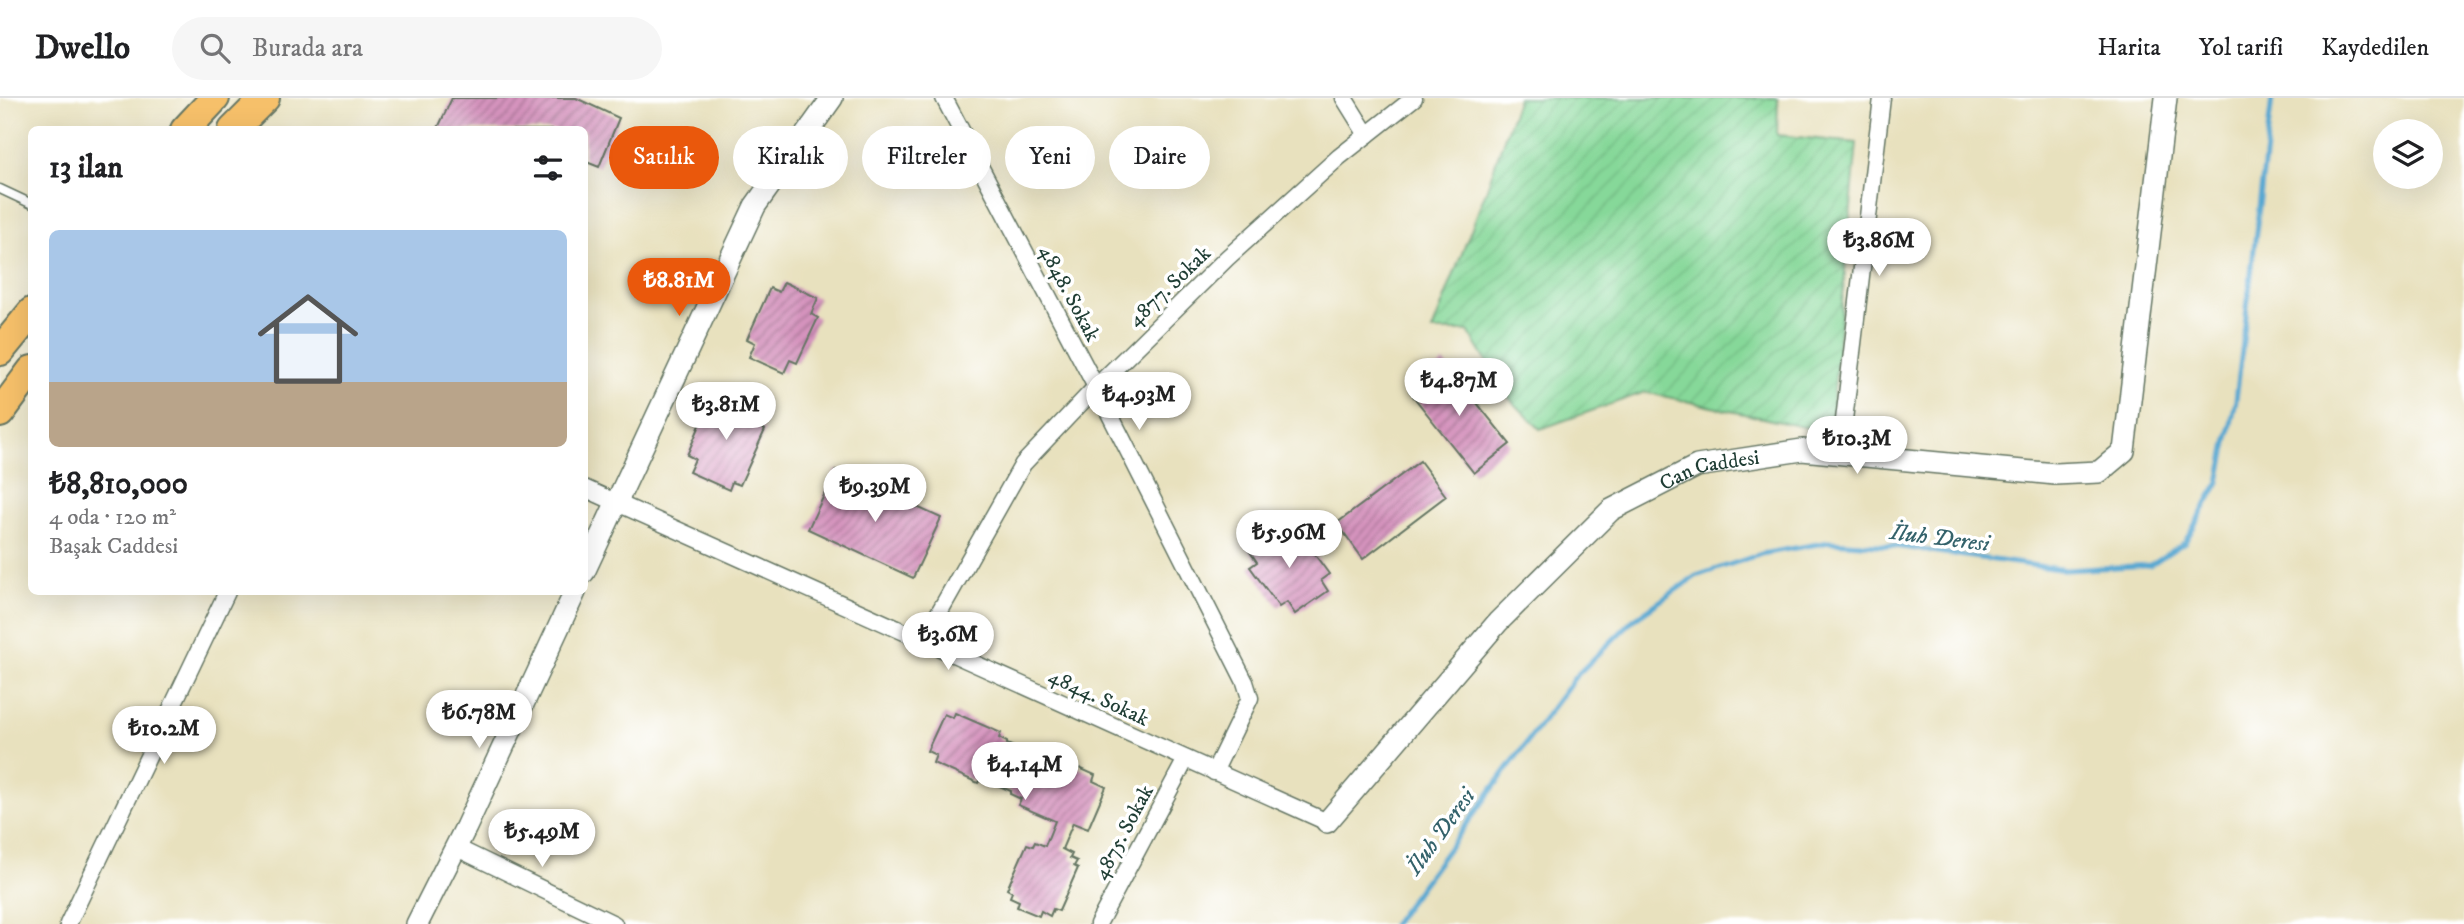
<!DOCTYPE html>
<html lang="tr">
<meta charset="utf-8">
<style>
body{margin:0;font-family:"IM FELL DW Pica",serif;background:#f6f6f6;color:#202124;height:100vh;display:flex;flex-direction:column;font-size:26px;white-space:nowrap}
*{box-sizing:border-box;margin:0}
p{font-size:23px;color:#757577}
.icon{flex:none;width:38px;height:38px;fill:none;stroke:currentColor;stroke-width:2;stroke-linecap:round;stroke-linejoin:round}
.map{position:relative;flex:1;overflow:hidden}
.details{position:absolute;left:28px;top:28px;width:560px;height:469px;display:flex;flex-direction:column;background:#fff;border-radius:10px;box-shadow:0 7px 28px #0002}
.details>*{flex:none}
.banner{position:absolute;left:609px;top:28px;width:665px;height:63px;display:flex;gap:14px}
.controls{position:absolute;left:2373px;top:21px;display:grid;gap:14px}
.controls a{display:grid;place-items:center;width:70px;height:70px;border-radius:50%;background:#fff;box-shadow:0 7px 28px #0002;font-size:35px}
.price{position:absolute;translate:-50% -60px;padding:0 16px;border-radius:24px;background:#fff;color:#222;font-size:23px;line-height:46px;filter:drop-shadow(0 2px 4px #0008)}
.price::after{content:'';position:absolute;left:50%;top:42px;width:21px;height:16px;margin-left:-10px;background:inherit;clip-path:polygon(0 0,100% 0,50% 100%)}
.price.current{background:#ea580c;color:#fff}
ul{padding:0;list-style:none}
li{display:grid;align-content:center;gap:14px;height:371px;padding:0 21px}
li+li{border-top:2px solid #e0e0e0}
li span{display:grid;place-items:center;height:217px;border-radius:10px;color:#555}
li>.icon{margin-inline-start:auto}
span .icon{width:126px;height:126px;fill:#fffc;stroke-width:1}
li b{font-size:30px}
h2{display:flex;justify-content:space-between;align-items:center;height:84px;padding:0 21px;font-size:30px}
.pill{padding:0 24px;border-radius:32px;background:#fff;box-shadow:0 7px 28px #0002;font-size:24px;line-height:63px}
.pill.current{background:#ea580c;color:#fff}
header{display:flex;align-items:center;gap:42px;box-sizing:border-box;height:98px;padding:0 35px;background:#fff;border-bottom:2px solid #e0e0e0}
header strong{font-size:33px}
nav{display:flex;gap:38px;margin-inline-start:auto;font-size:24px}
.search{width:490px;height:63px;background:#f6f6f6;display:flex;align-items:center;gap:18px;box-sizing:border-box;padding:0 24px;border-radius:38px;color:#757577;font-size:26px}
.map>svg:first-child{display:block}
.garden{fill:url(#garden-furrows);stroke:#528a66;stroke-width:2}
.lines{fill:none;stroke-linecap:round;stroke-linejoin:round}
.stream{stroke:#57a7d1;stroke-width:5}
.building{fill:url(#building-hatch)}
.service-casing{stroke:#657664;stroke-width:11}
.minor-casing{stroke:#657664;stroke-width:19}
.tertiary-casing{stroke:#657664;stroke-width:24}
.trunk-casing{stroke:#657664;stroke-width:32}
.service{stroke:#fff;stroke-width:8}
.minor{stroke:#fff;stroke-width:16}
.tertiary{stroke:#fff;stroke-width:21}
.trunk{stroke:#f6c06b;stroke-width:28}
.labels{text-anchor:middle;stroke-width:7;stroke-linejoin:round;paint-order:stroke}
.street-label{font-size:21px;fill:#1f3d34;stroke:#fff}
.water-label{font-size:23px;font-style:italic;fill:#33626b;stroke:#fff}
</style>
<header>
<strong>Dwello</strong>
<div class="search"><svg class="icon" aria-label="search" viewBox="0 0 24 24"><circle cx="10" cy="10" r="6"/><path d="M15 15l6 6"/></svg>Burada ara</div>
<nav><a>Harita</a><a>Yol tarifi</a><a>Kaydedilen</a></nav>
</header>
<div class="map">
<svg width="2464" height="826" viewBox="0 0 2464 826">
<defs>
<pattern id="garden-furrows" width="10" height="10" patternUnits="userSpaceOnUse" patternTransform="scale(1.75)"><rect width="10" height="10" fill="#86d899"/><path d="M-1 1l2-2M0 10L10 0M9 11l2-2" fill="none" stroke="#73ba84"/></pattern>
<pattern id="building-hatch" width="6" height="6" patternUnits="userSpaceOnUse" patternTransform="scale(1.75)"><rect width="6" height="6" fill="#d593bd"/><path d="M-1 1l2-2M0 6l6-6M5 7l2-2" fill="none" stroke="#ac799a"/></pattern>
</defs>
<rect width="100%" height="100%" fill="#fff"/>
<filter id="ink" filterUnits="userSpaceOnUse"><feTurbulence type="fractalNoise" baseFrequency=".0143" numOctaves="2"/><feDisplacementMap in="SourceGraphic" scale="14" xChannelSelector="R" yChannelSelector="G"/><feConvolveMatrix kernelMatrix="1 2 1 2 8 2 1 2 1" color-interpolation-filters="sRGB"/></filter>
<filter id="wash" filterUnits="userSpaceOnUse"><feTurbulence type="fractalNoise" baseFrequency=".00686" numOctaves="4" result="noise"/><feDisplacementMap in="SourceGraphic" scale="28" xChannelSelector="R" yChannelSelector="G"/><feGaussianBlur stdDeviation="1.57" result="paint"/><feColorMatrix in="noise" values="0 0 0 0 0 0 0 0 0 0 0 0 0 0 0 0 0 1.4 0 .05"/><feComposite in="paint" operator="in"/></filter>
<g filter="url(#wash)">
<rect width="100%" height="100%" fill="#e8e1be"/>
<polygon class="garden" points="1518,0 1778,0 1777,37 1857,45 1830,335 1645,294 1540,331 1509,300 1468,233 1432,233 1486,93"/>
<g class="lines">
<polyline class="stream" points="1393,826 1575,579 1633,522 1696,478 1761,456 1830,444 1894,448 2066,472 2150,467 2185,444 2219,384 2236,302 2272,0"/>
</g>
<g id="blocks">
<g class="building">
<polygon points="452,0 576,0 619,20 599,69 584,63 584,32 437,32"/>
<polygon points="784,184 818,200 811,216 818,220 797,265 790,262 784,275 749,259 755,245 747,241 770,190 779,194"/>
<polygon points="1444,264 1510,346 1474,375 1409,293"/>
<polygon points="723,297 765,316 759,329 765,332 740,387 732,384 729,392 689,374 695,361 687,357 710,304 718,308"/>
<polygon points="1420,363 1446,398 1363,461 1337,425"/>
<polygon points="836,372 941,420 913,480 808,431"/>
<polygon points="1281,427 1291,441 1299,435 1329,476 1321,482 1328,493 1295,516 1287,504 1279,509 1250,469 1257,464 1248,451"/>
<polygon points="955,615 1001,635 999,640 1007,644 1007,646 1041,661 1044,654 1095,677 1093,683 1106,689 1088,731 1073,725 1062,751 1072,756 1070,760 1077,763 1074,768 1078,770 1059,813 1053,811 1050,818 1041,813 1039,818 1017,809 1019,803 1010,799 1012,794 1007,791 1027,746 1033,748 1035,744 1045,748 1055,723 1018,707 1021,701 1010,696 1011,693 981,680 978,685 933,665 936,657 927,653 944,616 953,620"/>
</g>
</g>
</g>
<g filter="url(#ink)">
<use href="#blocks" fill-opacity="0" stroke="#657664" stroke-width="2"/>
<g class="lines">
<g class="service-casing">
<polyline id="service" points="0,91 32,106"/>
</g>
<g class="minor-casing">
<g id="minor">
<polyline points="944,0 1096,289 1245,584 1250,600 1214,674"/>
<polyline points="1344,0 1367,37"/>
<polyline points="1840,356 1882,0"/>
<polyline points="584,390 1327,724"/>
<polyline points="923,543 1023,366 1096,289 1227,160 1339,59 1414,0"/>
<polyline points="455,749 614,826"/>
<polyline points="68,826 227,494"/>
<polyline points="1098,826 1186,661"/>
</g>
</g>
<g class="tertiary-casing">
<g id="tertiary">
<polyline points="584,474 755,108 832,0"/>
<path id="s1" d="M1327,724L1498,524L1611,412L1697,368L1802,352L2055,376L2099,374L2124,353L2166,0"/>
<polyline points="417,826 466,729 575,494"/>
</g>
</g>
<g class="trunk-casing">
<g id="trunk">
<polyline points="185,32 215,0"/>
<polyline points="233,32 265,0"/>
<polyline points="0,253 32,214"/>
<polyline points="0,315 32,272"/>
</g>
</g>
<use href="#service" class="service"/>
<use href="#minor" class="minor"/>
<use href="#tertiary" class="tertiary"/>
<use href="#trunk" class="trunk"/>
</g>
</g>
<g class="labels">
<g class="street-label">
<text transform="translate(1169 188) rotate(-44)" y="7">4877. Sokak</text>
<text transform="translate(1070 195) rotate(62)" y="7">4848. Sokak</text>
<text dy="7" stroke="none"><textPath href="#s1" startOffset="530">Can Caddesi</textPath></text>
<text transform="translate(1099 599) rotate(25)" y="7">4844. Sokak</text>
<text transform="translate(1123 734) rotate(-62)" y="7">4875. Sokak</text>
</g>
<g class="water-label">
<text transform="translate(1940 439) rotate(7)" y="8">İluh Deresi</text>
<text transform="translate(1440 733) rotate(-54)" y="8">İluh Deresi</text>
</g>
</g>
</svg>
<div class="controls">
<a><svg class="icon" aria-label="layers" viewBox="0 0 24 24"><path d="M12 4l9 5-9 5-9-5zM3 14l9 5 9-5"/></svg></a>
</div>
<b class="price" style="left:1879px;top:180px">₺3.86M</b>
<b class="price current" style="left:679px;top:220px">₺8.81M</b>
<b class="price" style="left:1459px;top:320px">₺4.87M</b>
<b class="price" style="left:1139px;top:334px">₺4.93M</b>
<b class="price" style="left:726px;top:344px">₺3.81M</b>
<b class="price" style="left:1857px;top:378px">₺10.3M</b>
<b class="price" style="left:875px;top:426px">₺9.39M</b>
<b class="price" style="left:1289px;top:472px">₺5.96M</b>
<b class="price" style="left:948px;top:574px">₺3.6M</b>
<b class="price" style="left:479px;top:652px">₺6.78M</b>
<b class="price" style="left:164px;top:668px">₺10.2M</b>
<b class="price" style="left:1025px;top:704px">₺4.14M</b>
<b class="price" style="left:542px;top:771px">₺5.49M</b>
<div class="banner">
<a class="pill current">Satılık</a>
<a class="pill">Kiralık</a>
<a class="pill">Filtreler</a>
<a class="pill">Yeni</a>
<a class="pill">Daire</a>
</div>
<section class="details">
<h2>13 ilan<svg class="icon" aria-label="filters" viewBox="0 0 24 24"><path d="M4 7h16M4 17h16"/><circle cx="9" cy="7" r="2"/><circle cx="15" cy="17" r="2"/></svg></h2>
<ul>
<li><span style="background:linear-gradient(#a9c7e8 70%,#b9a48a 0)"><svg class="icon" aria-label="home" viewBox="0 0 24 24"><path d="M3 11l9-7 9 7M6 9v11h12V9"/></svg></span><div><b>₺8,810,000</b><p>4 oda · 120 m²</p><p>Başak Caddesi</p></div></li>
</ul>
</section>
</div>
